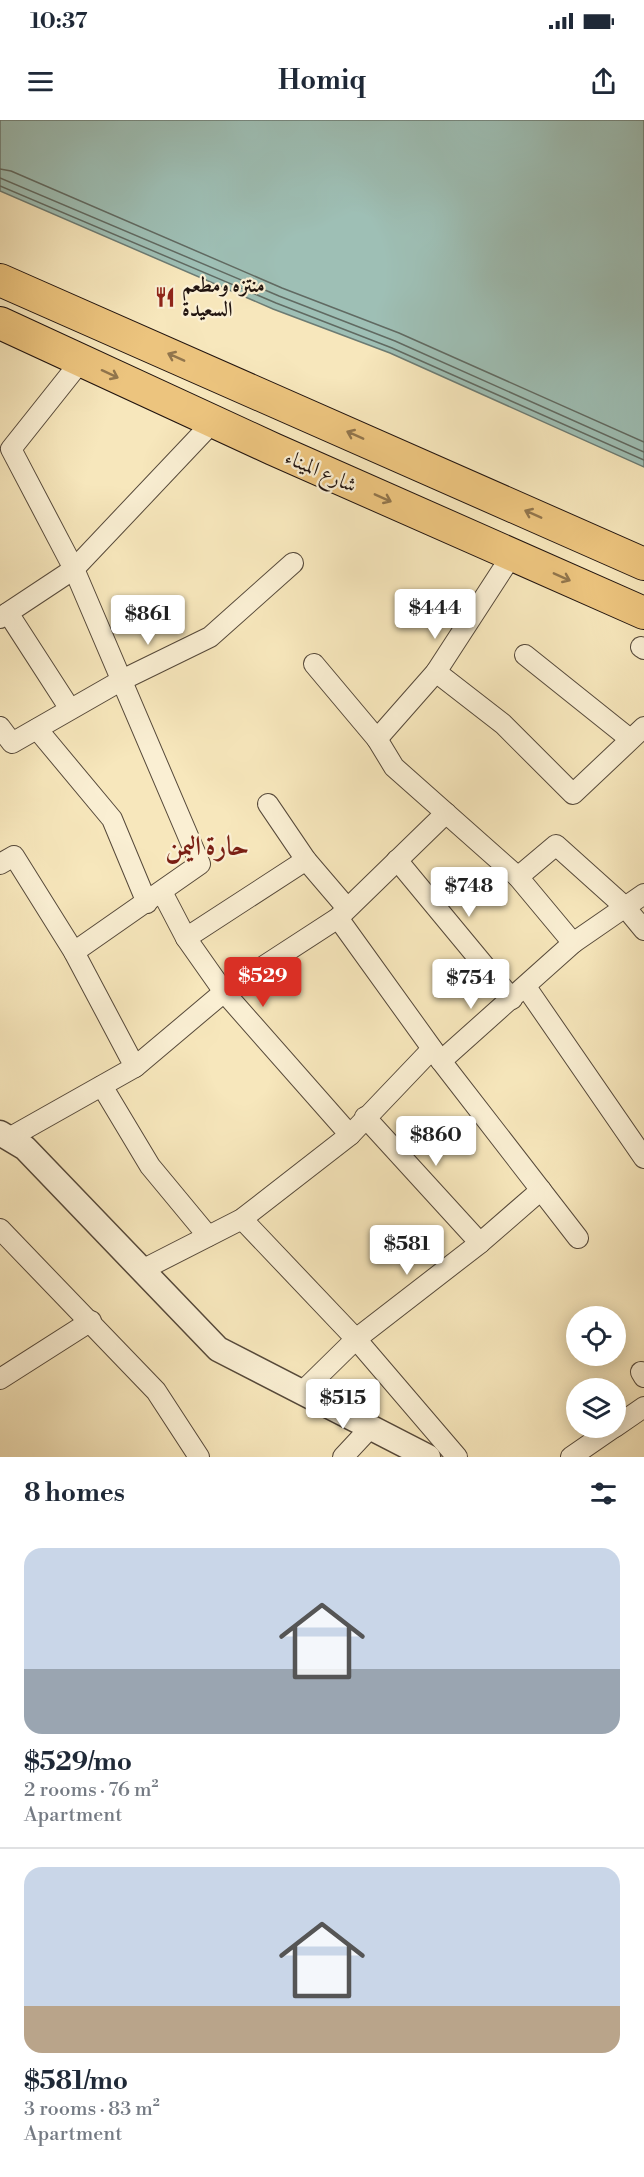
<!DOCTYPE html>
<meta charset="utf-8">
<style>
body{margin:0;font-family:"Libre Bodoni",Amiri,serif;background:#f2f2f3;color:#1f2937;height:100vh;display:flex;flex-direction:column;font-size:22px;white-space:nowrap}
*{box-sizing:border-box;margin:0}
p{font-size:20px;color:#747a83}
.icon{flex:none;width:33px;height:33px;fill:none;stroke:currentColor;stroke-width:2;stroke-linecap:round;stroke-linejoin:round}
.map{position:relative;height:1337px;overflow:hidden}
.panel{display:flex;flex-direction:column;background:#fff;flex:1}
.panel>*{flex:none}
.controls{position:absolute;left:566px;top:1186px;display:grid;gap:12px}
.controls a{display:grid;place-items:center;width:60px;height:60px;border-radius:50%;background:#fff;box-shadow:0 3px 15px #0003;font-size:30px}
.price{position:absolute;translate:-50% -51px;padding:0 14px;border-radius:6px;background:#fff;color:#222;font-size:20px;line-height:39px;filter:drop-shadow(0 2px 3px #0008)}
.price::after{content:'';position:absolute;left:50%;top:36px;width:18px;height:14px;margin-left:-9px;background:inherit;clip-path:polygon(0 0,100% 0,50% 100%)}
.price.current{background:#d93025;color:#fff}
ul{padding:0;list-style:none}
li{display:grid;align-content:center;gap:12px;height:318px;padding:0 24px}
li+li{border-top:2px solid #e0e1e3}
li span{display:grid;place-items:center;height:186px;border-radius:18px;color:#555}
li>.icon{margin-inline-start:auto}
span .icon{width:108px;height:108px;fill:#fffc;stroke-width:1}
li b{font-size:26px}
h2{display:flex;justify-content:space-between;align-items:center;height:72px;padding:0 24px;font-size:26px}
.status{display:flex;justify-content:space-between;align-items:center;height:42px;padding:0 30px;background:#fff;direction:ltr}
.status svg{height:16px;fill:currentColor}
header{display:flex;justify-content:space-between;align-items:center;height:78px;padding:0 24px;background:#fff;font-size:27px;font-weight:800}
.map>svg:first-child{display:block}
.water{fill:#9ebfb5;stroke:#6c7b73;stroke-width:1.5}
.lines{fill:none;stroke-linecap:round;stroke-linejoin:round}
.shore{stroke:#606a62;stroke-width:1.5}
.minor-casing{stroke:#56493a;stroke-width:22}
.tertiary-casing{stroke:#56493a;stroke-width:27}
.primary-casing{stroke:#21140f;stroke-width:34}
.minor{stroke:#faefd3;stroke-width:20}
.tertiary{stroke:#faefd3;stroke-width:24}
.primary{stroke:#ecc47e;stroke-width:32}
.oneway{stroke:#91754c}
.labels{text-anchor:middle;stroke-width:4.5;stroke-linejoin:round;paint-order:stroke}
.poi-label{font-size:21px;font-weight:bold;fill:#21140f;stroke:#faefd3;text-anchor:start}
.street-label{font-size:21px;fill:#21140f;stroke:#faefd3}
.district-label{font-size:27px;font-weight:bold;fill:#7a1f14;stroke:#faefd3}
</style>
<div class="status"><b>10:37</b><svg viewBox="0 0 49 12"><path d="M0 12V9h3v3zM5 12V6h3v6zM10 12V3h3v9zM15 12V0h3v12zM26 1h20v11H26zM47 4h2v5h-2z"/></svg></div>
<header><svg class="icon" aria-label="menu" viewBox="0 0 24 24"><path d="M4 6h16M4 12h16M4 18h16"/></svg>Homiq<svg class="icon" aria-label="share" viewBox="0 0 24 24"><path d="M12 15V3M7 8l5-5 5 5M5 13v7h14v-7"/></svg></header>
<div class="map">
<svg width="644" height="1337" viewBox="0 0 644 1337">
<rect width="100%" height="100%" fill="#f7e7bc"/>
<filter id="stains"><feTurbulence type="fractalNoise" baseFrequency=".00333" numOctaves="4"/><feColorMatrix values="0 0 0 0 .2 0 0 0 0 .09 0 0 0 0 .02 0 0 0 .5 -.17"/></filter>
<radialGradient id="worn" r=".72"><stop offset=".6" stop-color="#630" stop-opacity="0"/><stop offset="1" stop-color="#630" stop-opacity=".3"/></radialGradient>
<polygon class="water" points="0,0 644,0 644,347 390,233 273,189 0,71"/>
<g class="lines">
<g class="shore">
<polyline points="0,49 11,51 282,168 399,213 644,322"/>
<polyline points="0,58 279,176 395,221 644,332"/>
<polyline points="0,66 276,183 392,228 644,340"/>
</g>
<g class="minor-casing">
<g id="minor">
<polyline points="8,493 70,589"/>
<polyline points="0,498 74,449 213,302"/>
<polyline points="641,527 644,529"/>
<polyline points="525,535 630,619"/>
<polyline points="314,544 377,619 394,647 518,757 573,823"/>
<polyline points="436,552 503,604 573,674 644,607"/>
<polyline points="0,607 12,623 122,560 210,517 293,443"/>
<polyline points="37,609 112,699 147,783"/>
<polyline points="377,619 436,552 512,435"/>
<polyline points="268,684 306,740 347,788"/>
<polyline points="397,740 512,879"/>
<polyline points="0,744 14,736 74,832 135,947 9,1018"/>
<polyline points="518,757 556,725 625,787 644,810"/>
<polyline points="162,772 186,818 224,872 350,1015"/>
<polyline points="338,798 441,941 578,1118"/>
<polyline points="186,818 306,740"/>
<polyline points="74,832 200,744 74,449 11,329 81,241"/>
<polyline points="526,867 644,1038"/>
<polyline points="441,941 573,823 644,774"/>
<polyline points="135,947 224,872 338,798 446,693"/>
<polyline points="102,966 150,1046 208,1116"/>
<polyline points="365,997 480,1123"/>
<polyline points="242,1099 356,1219 457,1337"/>
<polyline points="0,1109 156,1271 199,1337"/>
<polyline points="142,1150 242,1099 350,1015 432,929"/>
<polyline points="641,1252 644,1257"/>
<polyline points="0,1259 91,1201"/>
<polyline points="301,1273 356,1219 480,1123 541,1070"/>
<polyline points="615,1307 644,1287"/>
<polyline points="343,1337 370,1308"/>
<polyline points="571,1337 613,1308"/>
</g>
</g>
<g class="tertiary-casing">
<polyline id="tertiary" points="0,1013 25,1028 218,1229 428,1337"/>
</g>
<g class="primary-casing">
<g id="primary">
<polyline points="0,160 644,444"/>
<polyline points="0,203 273,329 644,493"/>
</g>
</g>
<use href="#minor" class="minor"/>
<use href="#tertiary" class="tertiary"/>
<use href="#primary" class="primary"/>
</g>
<defs><path id="oneway-shaft" d="M-6 0H5M1.5-3L5.5 0L1.5 3" fill="none" stroke-width="1.6" stroke-linecap="round" stroke-linejoin="round" transform="scale(1.5)"/></defs>
<g class="oneway">
<use href="#oneway-shaft" transform="translate(176 237) rotate(-156)"/>
<use href="#oneway-shaft" transform="translate(110 254) rotate(25)"/>
<use href="#oneway-shaft" transform="translate(355 315) rotate(-156)"/>
<use href="#oneway-shaft" transform="translate(383 378) rotate(24)"/>
<use href="#oneway-shaft" transform="translate(533 394) rotate(-156)"/>
<use href="#oneway-shaft" transform="translate(562 457) rotate(24)"/>
</g>
<defs>
<g id="restaurant-bare" transform="scale(1.62)"><path d="M-5-6h1v4h1v-4h1v4h1v-4h1v5L-1.5 .5V6h-2V.5L-5-1ZM5-6V6H3V1.5H1.5Q1.5-4 5-6Z" fill="#8f2418" stroke="#faefd3" stroke-width="2.5" paint-order="stroke"/></g>
</defs>
<g fill-rule="evenodd">
<use href="#restaurant-bare" x="165" y="177"/>
</g>
<g class="labels">
<g class="poi-label">
<text x="182" y="172">منتزه ومطعم<tspan x="182" dy="24">السعيدة</tspan></text>
</g>
<g class="street-label">
<text transform="translate(321 351) rotate(24)" y="7">شارع الميناء</text>
</g>
<g class="district-label">
<text x="207" y="735">حارة اليمن</text>
</g>
</g>
<rect width="100%" height="100%" filter="url(#stains)"/>
<rect width="100%" height="100%" fill="url(#worn)"/>
</svg>
<div class="controls">
<a><svg class="icon" aria-label="locate" viewBox="0 0 24 24"><circle cx="12" cy="12" r="6"/><path d="M12 2v4M12 18v4M2 12h4M18 12h4"/></svg></a>
<a><svg class="icon" aria-label="layers" viewBox="0 0 24 24"><path d="M12 4l9 5-9 5-9-5zM3 14l9 5 9-5"/></svg></a>
</div>
<b class="price" style="left:435px;top:520px">$444</b>
<b class="price" style="left:148px;top:526px">$861</b>
<b class="price" style="left:469px;top:798px">$748</b>
<b class="price current" style="left:263px;top:888px">$529</b>
<b class="price" style="left:471px;top:890px">$754</b>
<b class="price" style="left:436px;top:1047px">$860</b>
<b class="price" style="left:407px;top:1156px">$581</b>
<b class="price" style="left:343px;top:1310px">$515</b>
</div>
<section class="panel">
<h2>8 homes<svg class="icon" aria-label="filters" viewBox="0 0 24 24"><path d="M4 7h16M4 17h16"/><circle cx="9" cy="7" r="2"/><circle cx="15" cy="17" r="2"/></svg></h2>
<ul>
<li><span style="background:linear-gradient(#c9d6e8 65%,#9aa5b1 0)"><svg class="icon" aria-label="home" viewBox="0 0 24 24"><path d="M3 11l9-7 9 7M6 9v11h12V9"/></svg></span><div><b>$529/mo</b><p>2 rooms · 76 m²</p><p>Apartment</p></div></li>
<li><span style="background:linear-gradient(#c9d6e8 75%,#b9a48a 0)"><svg class="icon" aria-label="home" viewBox="0 0 24 24"><path d="M3 11l9-7 9 7M6 9v11h12V9"/></svg></span><div><b>$581/mo</b><p>3 rooms · 83 m²</p><p>Apartment</p></div></li>
</ul>
</section>
